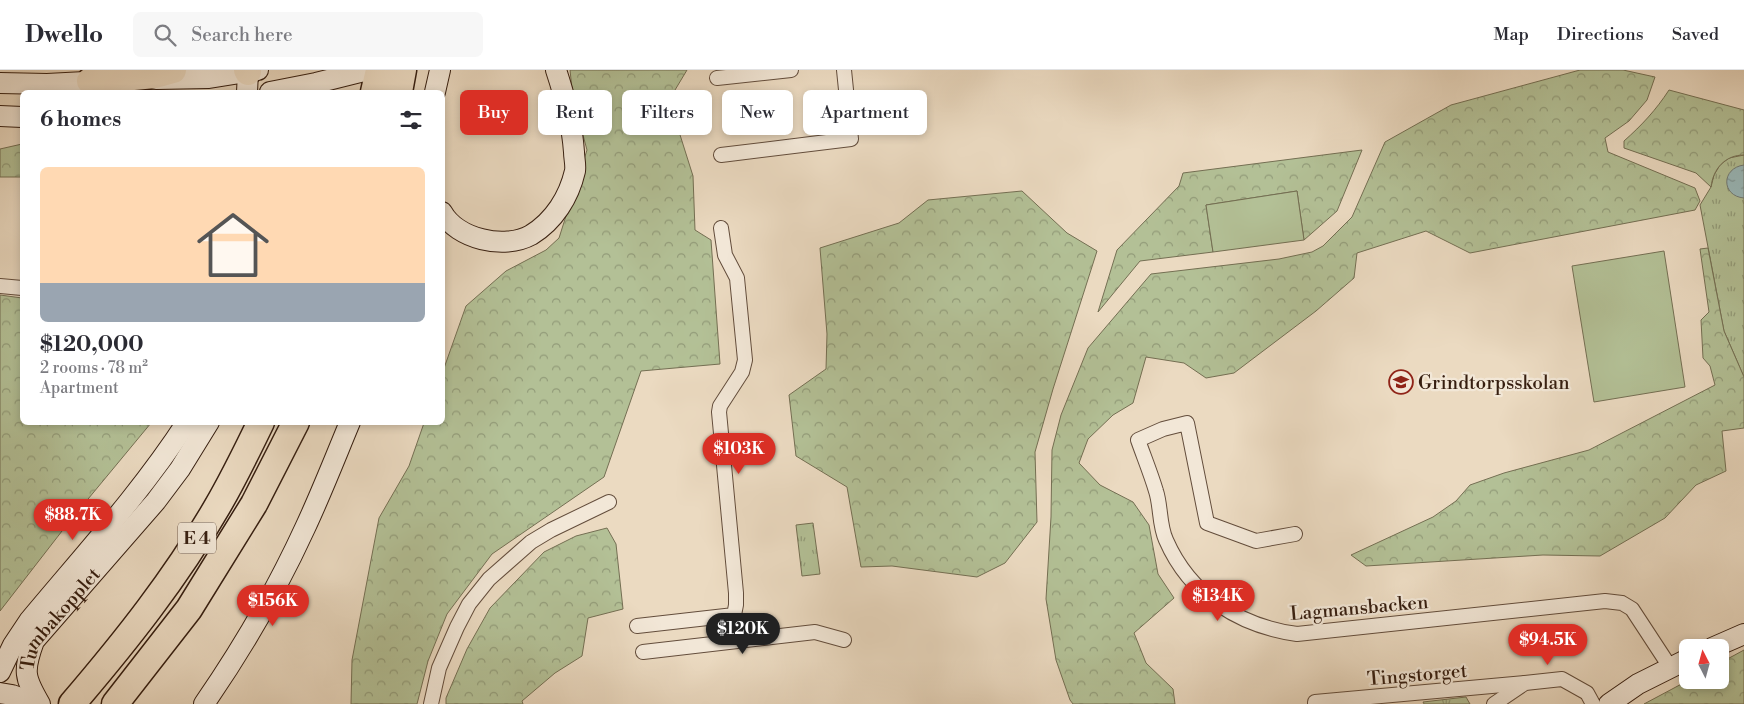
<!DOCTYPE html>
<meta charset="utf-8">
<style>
body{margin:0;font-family:"Libre Bodoni",serif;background:#f7f7f7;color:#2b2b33;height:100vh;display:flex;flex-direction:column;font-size:19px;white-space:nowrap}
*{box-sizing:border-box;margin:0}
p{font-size:16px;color:#7c7c81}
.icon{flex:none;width:28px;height:28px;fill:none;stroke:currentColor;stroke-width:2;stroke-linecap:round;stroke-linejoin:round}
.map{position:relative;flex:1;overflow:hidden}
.sheet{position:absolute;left:20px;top:20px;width:425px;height:335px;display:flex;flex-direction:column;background:#fff;border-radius:8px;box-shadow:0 2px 8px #0003}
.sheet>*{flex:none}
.top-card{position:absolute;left:460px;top:20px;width:475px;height:45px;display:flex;gap:10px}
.needle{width:32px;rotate:354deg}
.fabs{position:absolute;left:1679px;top:569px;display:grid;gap:10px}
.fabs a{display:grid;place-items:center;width:50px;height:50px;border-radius:8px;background:#fff;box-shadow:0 2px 8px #0003;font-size:25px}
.price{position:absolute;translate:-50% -42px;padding:0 11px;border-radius:18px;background:#d93025;color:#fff;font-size:16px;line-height:32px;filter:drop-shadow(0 1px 2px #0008)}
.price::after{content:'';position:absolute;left:50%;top:30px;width:15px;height:11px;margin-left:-8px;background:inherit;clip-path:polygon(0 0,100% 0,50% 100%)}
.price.selected{background:#222;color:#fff}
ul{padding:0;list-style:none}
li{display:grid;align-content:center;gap:10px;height:265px;padding:0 20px}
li+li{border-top:1px solid #e1e1e2}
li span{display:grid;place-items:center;height:155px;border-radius:8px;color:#555}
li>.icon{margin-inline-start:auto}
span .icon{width:90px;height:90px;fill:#fffc;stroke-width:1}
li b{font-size:21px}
h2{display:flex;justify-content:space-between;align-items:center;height:60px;padding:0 20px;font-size:21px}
.chip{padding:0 18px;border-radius:8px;background:#fff;box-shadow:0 2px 8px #0003;font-size:18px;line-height:45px}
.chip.selected{background:#d93025;color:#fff}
header{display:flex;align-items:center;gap:30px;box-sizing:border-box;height:70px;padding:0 25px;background:#fff;border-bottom:1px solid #e1e1e2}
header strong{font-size:24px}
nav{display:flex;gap:28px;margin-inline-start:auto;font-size:18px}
.search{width:350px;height:45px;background:#f7f7f7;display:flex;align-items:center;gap:12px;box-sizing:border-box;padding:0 18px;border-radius:8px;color:#7c7c81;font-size:19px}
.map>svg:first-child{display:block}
.grass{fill:url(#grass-tufts);stroke:#746f53}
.forest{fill:url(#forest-crowns);stroke:#746f53}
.garden{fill:#b3c096;stroke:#746f53}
.water{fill:url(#water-ripples);stroke:#727b76}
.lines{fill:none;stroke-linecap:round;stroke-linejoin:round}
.street-casing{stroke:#634d3c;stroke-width:16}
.secondary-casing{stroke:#361e10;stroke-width:22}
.highway-casing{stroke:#361e10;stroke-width:29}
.street{stroke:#f2e7d7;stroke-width:14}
.secondary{stroke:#f2e7d7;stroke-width:20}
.highway{stroke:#ebdac1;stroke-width:26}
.labels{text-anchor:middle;stroke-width:4.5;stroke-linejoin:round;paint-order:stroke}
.shield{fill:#f2e7d7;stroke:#6e5a4c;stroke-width:1}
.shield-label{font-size:18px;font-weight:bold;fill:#361e10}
.poi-label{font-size:19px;fill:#361e10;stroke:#f2e7d7;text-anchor:start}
.street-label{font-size:19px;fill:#361e10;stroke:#f2e7d7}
</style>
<header>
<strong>Dwello</strong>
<div class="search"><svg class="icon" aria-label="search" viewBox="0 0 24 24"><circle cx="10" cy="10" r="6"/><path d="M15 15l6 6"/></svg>Search here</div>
<nav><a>Map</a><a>Directions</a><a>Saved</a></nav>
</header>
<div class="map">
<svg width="1744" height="634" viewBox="0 0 1744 634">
<defs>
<pattern id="grass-tufts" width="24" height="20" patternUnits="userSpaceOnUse" patternTransform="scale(1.25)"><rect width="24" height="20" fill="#b3c096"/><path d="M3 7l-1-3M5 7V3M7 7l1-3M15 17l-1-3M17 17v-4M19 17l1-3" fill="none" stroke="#929b79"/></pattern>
<pattern id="forest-crowns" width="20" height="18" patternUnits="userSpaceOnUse" patternTransform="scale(1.25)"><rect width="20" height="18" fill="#b3c096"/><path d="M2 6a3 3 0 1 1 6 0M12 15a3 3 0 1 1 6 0" fill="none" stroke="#929b79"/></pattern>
<pattern id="water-ripples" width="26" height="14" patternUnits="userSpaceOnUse" patternTransform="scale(1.25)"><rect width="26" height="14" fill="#9ab9ba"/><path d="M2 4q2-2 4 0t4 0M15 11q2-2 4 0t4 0" fill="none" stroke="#7e9696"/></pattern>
</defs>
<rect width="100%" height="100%" fill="#ebdac1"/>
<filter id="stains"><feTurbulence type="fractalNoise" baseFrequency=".004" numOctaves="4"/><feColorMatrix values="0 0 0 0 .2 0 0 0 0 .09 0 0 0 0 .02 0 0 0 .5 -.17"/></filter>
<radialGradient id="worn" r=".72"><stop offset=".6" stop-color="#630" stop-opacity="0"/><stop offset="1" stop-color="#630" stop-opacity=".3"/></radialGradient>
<g class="grass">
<polygon points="1744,85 1744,307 1724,261 1700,135 1711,117 1714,105 1720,95 1729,88"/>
<polygon points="813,453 820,504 802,506 796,455"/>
<polygon points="1466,627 1470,634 1424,634 1423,632"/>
</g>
<g class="forest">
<polygon points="570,0 687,0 669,30 693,106 695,160 711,170 720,294 641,301 604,407 492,484 447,544 428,591 417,634 351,634 352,590 379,448 409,396 424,353 442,352 443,301 466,236 506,201 546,180 559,168 587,80 573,28"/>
<polygon points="1580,0 1623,0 1655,7 1647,30 1629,51 1605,68 1608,82 1695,118 1700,131 1695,140 1470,183 1426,161 1357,183 1354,208 1316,241 1234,303 1206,308 1184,293 1146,287 1133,333 1113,345 1088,369 1079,393 1100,415 1133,432 1149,455 1158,504 1174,528 1134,563 1146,593 1173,619 1175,634 1073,634 1070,630 1056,590 1046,529 1051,447 1052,380 1061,345 1088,278 1151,204 1279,189 1312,182 1323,176 1352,147 1385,72 1451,35"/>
<path d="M1669,20L1744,40V85C1725,85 1713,99 1711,117L1696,103L1624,78V71C1642,55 1656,40 1669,20Z"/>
<polygon points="22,74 22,107 0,107 0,79"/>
<polygon points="1362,80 1337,141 1304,170 1297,121 1206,135 1213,182 1140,191 1098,242 1117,180 1179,116 1183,103"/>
<polygon points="1022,121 1067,163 1097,181 1053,319 1035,382 1037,452 1005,493 977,507 892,496 861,497 847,417 796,386 789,325 826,299 827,264 820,178 899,153 928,130"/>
<polygon points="1708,178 1724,261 1744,307 1744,358 1722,361 1726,401 1696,415 1665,448 1600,486 1543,485 1366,496 1351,485 1433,447 1456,431 1470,415 1504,403 1589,380 1715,315 1710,296 1703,288 1701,250 1709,242 1700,179"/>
<polygon points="0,225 22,228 22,352 151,353 69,452 0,541"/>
<polygon points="607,458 616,474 623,539 588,548 582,586 555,603 522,631 523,634 446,634 446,628 467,579 490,538 544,482 576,466"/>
<polygon points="1744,580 1744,634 1644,634 1689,610 1720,610 1720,593"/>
</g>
<g class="garden">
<polygon points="1297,121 1304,170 1213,182 1206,135"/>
<polygon points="1664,181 1685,317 1594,332 1572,196"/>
</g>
<path class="water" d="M1744,95V128C1721,126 1721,98 1744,95Z"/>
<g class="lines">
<g class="street-casing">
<g id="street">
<polyline points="717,8 791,0"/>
<polyline points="721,85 851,69 844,0"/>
<polyline points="0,216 22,218"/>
<path d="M1295,464L1256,471L1207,453L1187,353L1163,359L1138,370C1144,387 1151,404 1156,421C1161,436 1159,455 1166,470C1190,525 1239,556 1297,564L1605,531L1622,533L1632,539L1670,597"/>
<polyline points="637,556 734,545 736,535 736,523 719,342 720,336 742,302 745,290 737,208 725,185 721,158"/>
<polyline points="643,582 815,562 844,570"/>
<polyline points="431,634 439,598 457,557 469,534 489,509 531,472 551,460 609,432"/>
<polyline points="1315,634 1315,632 1525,613"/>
<polyline points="1494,634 1525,613 1562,609 1587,623 1593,634"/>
</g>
</g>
<g class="secondary-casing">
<g id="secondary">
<polyline points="156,9 209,8 258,0"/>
<polyline points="0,13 47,14 104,11"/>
<polyline points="247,22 248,2"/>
<polyline points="270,22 316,13 368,0"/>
<polyline points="435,22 440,0"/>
<polyline points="0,46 22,47"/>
<path d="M442,142C457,169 504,180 531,165C554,151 569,127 575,101C576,95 574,88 574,82C572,53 565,27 556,0"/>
<polyline points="1712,578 1744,564"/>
<path d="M0,602L13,575L29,551C83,486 141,423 187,352"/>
<polyline points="0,623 12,625 37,634"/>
<path id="s1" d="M40,634C24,607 23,601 34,571L156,431L180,399L209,352"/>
<path d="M204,634C242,579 277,519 305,458C321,424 335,388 350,352"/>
<polyline points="1609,634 1638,614 1688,589"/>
</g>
</g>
<g class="highway-casing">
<g id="highway">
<polyline points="247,0 248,2"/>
<polyline points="90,11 155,5 173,0"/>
<polyline points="374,22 379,0"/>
<polyline points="399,22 403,0"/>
<path d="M72,634C125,572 176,508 217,437C233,410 247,381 261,352"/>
<polyline points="115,634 189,539 254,434 296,352"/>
</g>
</g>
<use href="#street" class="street"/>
<use href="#secondary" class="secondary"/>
<use href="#highway" class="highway"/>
</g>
<defs>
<g id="school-ring" transform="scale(1.25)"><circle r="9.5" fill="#f2e7d7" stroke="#8f2418" stroke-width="1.5"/><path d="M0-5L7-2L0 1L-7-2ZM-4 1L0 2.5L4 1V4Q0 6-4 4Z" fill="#8f2418"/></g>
</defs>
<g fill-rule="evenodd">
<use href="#school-ring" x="1401" y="312"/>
</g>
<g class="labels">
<rect class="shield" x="178" y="452.5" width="38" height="31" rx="4"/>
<g class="shield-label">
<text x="197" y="474">E 4</text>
</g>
<g class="poi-label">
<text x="1418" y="319">Grindtorpsskolan</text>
</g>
<g class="street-label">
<text transform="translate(1359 537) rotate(-5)" y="7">Lagmansbacken</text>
<text dy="7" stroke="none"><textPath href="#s1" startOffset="99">Tumbakopplet</textPath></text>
<text transform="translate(1417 604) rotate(-5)" y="7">Tingstorget</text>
</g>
</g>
<rect width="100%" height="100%" filter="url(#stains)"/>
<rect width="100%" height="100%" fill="url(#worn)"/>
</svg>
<div class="fabs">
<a><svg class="needle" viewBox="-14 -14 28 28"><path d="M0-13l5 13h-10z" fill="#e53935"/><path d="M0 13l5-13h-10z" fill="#7c7c81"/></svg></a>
</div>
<b class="price" style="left:739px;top:405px">$103K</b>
<b class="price" style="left:73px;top:471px">$88.7K</b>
<b class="price" style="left:1218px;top:552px">$134K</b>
<b class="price" style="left:273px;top:557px">$156K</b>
<b class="price selected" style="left:743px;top:585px">$120K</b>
<b class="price" style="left:1548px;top:596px">$94.5K</b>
<div class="top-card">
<a class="chip selected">Buy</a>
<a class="chip">Rent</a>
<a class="chip">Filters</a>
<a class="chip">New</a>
<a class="chip">Apartment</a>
</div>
<section class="sheet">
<h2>6 homes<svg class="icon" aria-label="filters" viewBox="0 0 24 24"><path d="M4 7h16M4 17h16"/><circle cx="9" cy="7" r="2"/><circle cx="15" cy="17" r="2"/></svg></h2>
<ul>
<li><span style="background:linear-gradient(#ffd9b3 75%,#9aa5b1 0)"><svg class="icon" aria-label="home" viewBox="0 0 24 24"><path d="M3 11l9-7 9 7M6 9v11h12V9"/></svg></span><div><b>$120,000</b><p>2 rooms · 78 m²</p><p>Apartment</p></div></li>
</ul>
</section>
</div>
